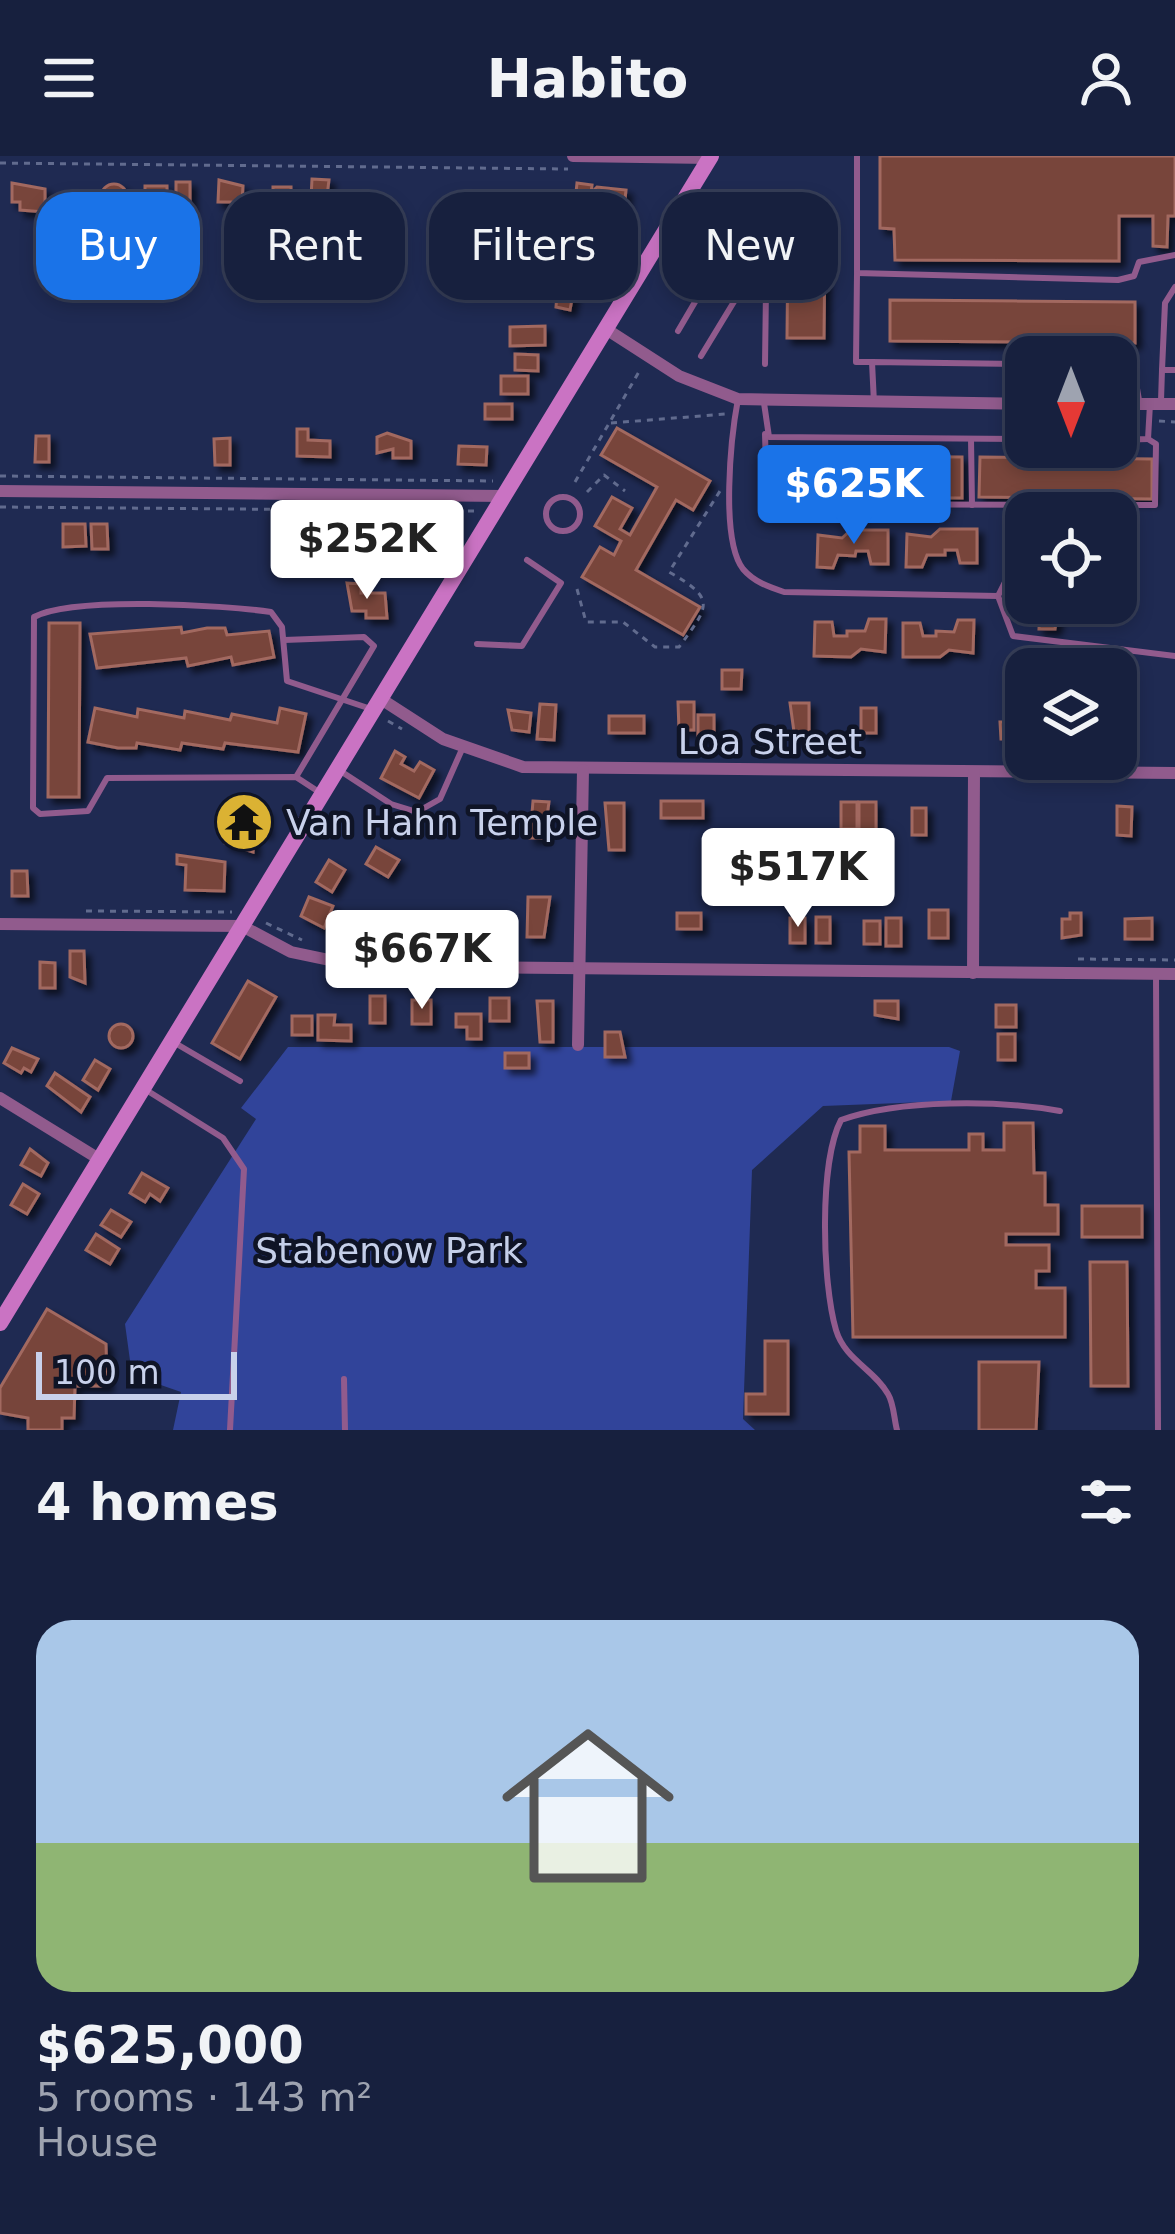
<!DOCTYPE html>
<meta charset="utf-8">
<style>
body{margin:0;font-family:"DejaVu Sans",sans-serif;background:#202845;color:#f1f3f6;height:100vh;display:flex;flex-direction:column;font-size:45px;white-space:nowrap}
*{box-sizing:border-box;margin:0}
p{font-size:39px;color:#9ea3b0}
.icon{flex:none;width:66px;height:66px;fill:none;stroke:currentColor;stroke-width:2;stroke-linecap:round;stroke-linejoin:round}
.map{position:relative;height:1274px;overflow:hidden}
.side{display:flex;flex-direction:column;background:#17203e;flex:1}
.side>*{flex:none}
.banner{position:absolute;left:36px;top:36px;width:1104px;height:108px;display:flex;gap:24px}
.needle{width:78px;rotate:180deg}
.tools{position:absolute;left:1005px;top:180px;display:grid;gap:24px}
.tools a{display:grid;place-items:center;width:132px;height:132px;border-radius:24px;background:#17203e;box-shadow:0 6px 18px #0003,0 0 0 3px #363e58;font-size:60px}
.scale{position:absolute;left:36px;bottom:30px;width:201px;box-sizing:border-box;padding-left:12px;border:6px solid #c8d1eb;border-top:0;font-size:33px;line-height:42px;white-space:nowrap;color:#c8d1eb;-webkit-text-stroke:9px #0f1426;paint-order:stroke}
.price{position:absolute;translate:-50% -102px;padding:0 27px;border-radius:12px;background:#fff;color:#222;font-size:39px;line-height:78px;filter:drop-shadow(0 3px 6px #0008)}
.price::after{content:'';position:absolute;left:50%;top:72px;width:36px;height:27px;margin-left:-18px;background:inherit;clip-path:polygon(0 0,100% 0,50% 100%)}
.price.selected{background:#1a73e8;color:#fff}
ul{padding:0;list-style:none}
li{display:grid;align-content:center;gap:24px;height:636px;padding:0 36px}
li+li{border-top:3px solid #363e58}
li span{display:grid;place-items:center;height:372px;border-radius:36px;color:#555}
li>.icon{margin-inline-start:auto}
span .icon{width:216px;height:216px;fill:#fffc;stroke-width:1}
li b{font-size:51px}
h2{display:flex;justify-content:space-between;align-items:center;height:144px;padding:0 36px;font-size:51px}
.chip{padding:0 42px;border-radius:36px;background:#17203e;box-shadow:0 6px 18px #0003,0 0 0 3px #363e58;font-size:42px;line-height:108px}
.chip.selected{background:#1a73e8;color:#fff}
header{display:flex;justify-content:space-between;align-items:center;height:156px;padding:0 36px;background:#17203e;font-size:54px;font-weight:600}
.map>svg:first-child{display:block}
.green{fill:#31449a}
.building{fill:#78443b;stroke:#a26960;stroke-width:3;filter:url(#shadow)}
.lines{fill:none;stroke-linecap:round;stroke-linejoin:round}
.path{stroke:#616b8e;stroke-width:3;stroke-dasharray:6 6;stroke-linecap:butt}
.lane{stroke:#915b8d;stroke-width:6}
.street{stroke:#915b8d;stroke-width:12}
.secondary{stroke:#ca73c3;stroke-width:16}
.labels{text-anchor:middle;stroke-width:9;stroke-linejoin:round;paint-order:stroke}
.street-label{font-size:36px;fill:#c8d1eb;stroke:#0f1426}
.poi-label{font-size:36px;fill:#c8d1eb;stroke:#0f1426;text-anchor:start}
.park-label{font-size:36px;fill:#c5cfe9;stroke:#0f1426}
</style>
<header><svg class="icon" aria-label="menu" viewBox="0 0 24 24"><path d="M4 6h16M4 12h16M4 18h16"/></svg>Habito<svg class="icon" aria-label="person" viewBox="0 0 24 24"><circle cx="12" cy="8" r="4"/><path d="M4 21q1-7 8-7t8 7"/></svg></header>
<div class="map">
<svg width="1175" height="1274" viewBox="0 0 1175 1274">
<defs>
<filter id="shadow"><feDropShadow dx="5.5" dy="5.5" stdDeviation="3" flood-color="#0009"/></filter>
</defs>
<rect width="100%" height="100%" fill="#1f2a52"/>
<polygon class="green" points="288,891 949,891 960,895 951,945 823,950 752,1014 743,1263 755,1274 173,1274 181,1236 132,1219 125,1168 256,963 241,952"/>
<g class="building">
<polygon points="880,0 1175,0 1175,60 1168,60 1167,91 1153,90 1153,60 1119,60 1119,105 895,104 894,73 880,72"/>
<polygon points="312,23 329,24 324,64 312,64 313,50 302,50 302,41 311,42"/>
<polygon points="219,24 243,30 242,46 218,46"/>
<rect x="176" y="26" width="14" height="26"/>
<polygon points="12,27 45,33 45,56 20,54 20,46 12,46"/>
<polygon points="577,27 592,29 591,37 597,31 626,34 624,52 575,46"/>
<circle cx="114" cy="41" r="13"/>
<polygon points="145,30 167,30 167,47 145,46"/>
<rect x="273" y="31" width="18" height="26"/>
<polygon points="349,41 361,41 366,66 349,66"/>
<polygon points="458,42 480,42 479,59 492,59 492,83 463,76"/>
<polygon points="788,83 825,83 824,182 787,182"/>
<polygon points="560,100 579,104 570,154 556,151"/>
<polygon points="890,144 1135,146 1135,187 890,185"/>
<polygon points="545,170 545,189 510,190 510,171"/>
<polygon points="515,198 538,199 538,215 515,214"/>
<rect x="501" y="220" width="27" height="18"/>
<rect x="485" y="248" width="27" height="15"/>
<polygon points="617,272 710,325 693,354 676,344 636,414 700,451 683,479 582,421 600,391 614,399 621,385 595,370 612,341 632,352 620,373 630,379 657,331 601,299"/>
<polygon points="297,273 308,273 308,284 330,285 330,301 297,300"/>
<polygon points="387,277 411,285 411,302 393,302 393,293 377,297 377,281"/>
<polygon points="36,280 49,280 49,306 35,306"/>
<polygon points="230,282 230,309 215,309 214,283"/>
<polygon points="459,290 487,291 486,309 458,308"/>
<polygon points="777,300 962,301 962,342 777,341"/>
<polygon points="980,301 1152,303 1152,343 979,341"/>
<polygon points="63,368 85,368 86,390 63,391"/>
<polygon points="91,368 107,368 108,393 92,393"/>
<polygon points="940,373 977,373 977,407 960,407 957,394 945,394 945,399 927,399 922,411 906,411 907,378 931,381"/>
<polygon points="851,374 888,374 888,408 871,408 868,395 856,395 855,400 838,399 833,412 817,411 818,379 842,382"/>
<polygon points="310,383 331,384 326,411 308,411"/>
<polygon points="347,427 361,428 361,437 385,437 387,462 366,462 366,455 352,455"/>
<polygon points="1040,447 1075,447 1075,452 1059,449 1055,473 1039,473"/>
<polygon points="869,463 886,463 885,496 861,493 851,501 814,500 815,466 832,466 834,480 847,480 847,475 865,475"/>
<polygon points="958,464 974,464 973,497 949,494 940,501 903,501 903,467 920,467 923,480 936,480 936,475 954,476"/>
<polygon points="49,467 80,467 79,641 48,641"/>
<polygon points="181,471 182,477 207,472 225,472 227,479 269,475 274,501 233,509 231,501 188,510 186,502 97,512 90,478"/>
<polygon points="722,514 742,514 741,533 722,533"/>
<polygon points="678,546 694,546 694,574 679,574"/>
<polygon points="790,547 809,547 809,583 795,583"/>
<polygon points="540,548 556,549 554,584 537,583"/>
<polygon points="95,552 137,561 138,553 184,562 185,555 230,564 232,558 277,567 280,552 306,558 298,596 225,587 223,593 182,587 180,594 137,587 136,592 118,592 88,586"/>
<rect x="861" y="552" width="15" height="25"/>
<polygon points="508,554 531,557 529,576 512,574"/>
<rect x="698" y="559" width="16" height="24"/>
<rect x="609" y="560" width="35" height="17"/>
<polygon points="1000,566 1026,566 1026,583 1001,583"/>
<polygon points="395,595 405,601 401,608 414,615 420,606 434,614 419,642 381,622"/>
<polygon points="533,645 549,646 544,682 530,682"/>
<rect x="661" y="645" width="42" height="17"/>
<rect x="841" y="646" width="16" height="27"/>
<rect x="859" y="646" width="17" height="28"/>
<polygon points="605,647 624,647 624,694 609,694"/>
<polygon points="1117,650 1132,651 1131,680 1117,679"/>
<rect x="912" y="652" width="14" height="27"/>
<polygon points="222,655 266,655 266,676 254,676 253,696 225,687"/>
<polygon points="376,691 399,704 388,721 366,708"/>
<polygon points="177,699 225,706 224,735 185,734 186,709 177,708"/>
<polygon points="329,704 345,714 332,736 316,726"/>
<polygon points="12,715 27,715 28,740 12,740"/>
<polygon points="309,741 333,750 324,772 301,760"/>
<polygon points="528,741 550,741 544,781 527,781"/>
<rect x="929" y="754" width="19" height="28"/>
<rect x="677" y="757" width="24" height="16"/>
<polygon points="1070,757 1081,757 1081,779 1062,782 1062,763 1070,763"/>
<rect x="439" y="760" width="21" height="21"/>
<rect x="816" y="761" width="14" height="26"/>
<rect x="790" y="762" width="15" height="25"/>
<rect x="886" y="762" width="15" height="28"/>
<polygon points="1152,762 1152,783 1125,783 1125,763"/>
<rect x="864" y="765" width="16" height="23"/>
<polygon points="70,795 84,795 85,827 70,821"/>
<polygon points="40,806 55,807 55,832 40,832"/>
<polygon points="248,825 276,841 240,903 212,887"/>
<rect x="370" y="840" width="15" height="27"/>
<rect x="490" y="842" width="19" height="23"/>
<rect x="412" y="844" width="19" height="24"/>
<polygon points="537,845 553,845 553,886 540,886"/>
<polygon points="875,845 898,845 898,863 875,859"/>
<rect x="996" y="849" width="20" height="22"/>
<polygon points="456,858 481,858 481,883 467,883 467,871 456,871"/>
<polygon points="318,859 335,859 334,869 351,869 351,885 318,884"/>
<rect x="292" y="860" width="20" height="19"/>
<circle cx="121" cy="880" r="12"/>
<polygon points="605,876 620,876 625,901 605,901"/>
<rect x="998" y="878" width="17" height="26"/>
<polygon points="12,892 38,903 31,916 24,912 21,917 4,907"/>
<rect x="505" y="897" width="24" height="15"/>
<polygon points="95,904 110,913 98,934 83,924"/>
<polygon points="55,917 90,941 81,956 47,930"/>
<polygon points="1004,967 1033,967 1034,1017 1045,1017 1045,1049 1058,1049 1058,1078 1006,1078 1006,1089 1049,1089 1049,1115 1036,1115 1036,1132 1065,1132 1065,1181 853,1181 849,996 860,996 860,970 885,970 885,994 969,994 969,978 983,978 983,994 1004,994"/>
<polygon points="30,993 48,1007 41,1020 21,1009"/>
<polygon points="142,1017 168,1032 160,1045 150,1038 145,1046 130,1037"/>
<polygon points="23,1028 39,1038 27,1058 11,1049"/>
<rect x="1082" y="1050" width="60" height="31"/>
<polygon points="111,1054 131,1066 121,1081 101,1069"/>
<polygon points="96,1078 119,1093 110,1108 86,1094"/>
<polygon points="1090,1106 1127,1106 1128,1230 1091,1230"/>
<polygon points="47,1153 106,1188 107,1230 75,1230 74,1262 62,1262 62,1274 28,1274 28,1262 0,1257 0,1232"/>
<polygon points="765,1185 788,1185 788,1258 746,1258 746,1238 765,1238"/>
<polygon points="979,1206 1039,1206 1036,1274 979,1274"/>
</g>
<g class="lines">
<g class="path">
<polyline points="0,7 568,13"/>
<polyline points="1159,265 1175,266"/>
<polyline points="611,267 726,258"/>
<polyline points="0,320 493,325"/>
<polyline points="575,326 640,214"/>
<polyline points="587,336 604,319 625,335"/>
<polyline points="0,351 474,355"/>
<path d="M577,433L586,466H623L655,491H679C709,450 717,443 669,416L720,335"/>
<polyline points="388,565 402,573"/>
<polyline points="86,755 232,756"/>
<polyline points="266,767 302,784"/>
<polyline points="1078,803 1175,804"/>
</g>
<g class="lane">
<polyline points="857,0 857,117 1118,124 1134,120 1139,106 1175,99"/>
<polyline points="673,69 766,133 765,208"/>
<polyline points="857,118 856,206 872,206"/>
<polyline points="678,175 739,71 821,72"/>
<polyline points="701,200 749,121"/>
<polyline points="1116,209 1133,209 1139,244"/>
<polyline points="1162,214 1165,147 1175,131"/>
<path d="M738,243C731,280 720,383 743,413C754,426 769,431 784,436L998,440"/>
<polyline points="1161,245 1162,214 1175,214"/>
<polyline points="764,247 769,281 1026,283"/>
<polyline points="874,247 872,206 1026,208"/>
<polyline points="765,278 767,348 1155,349 1156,288 1148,283"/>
<polyline points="971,283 972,349"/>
<polyline points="1116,284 1148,283 1150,248"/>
<circle cx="563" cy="358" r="17"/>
<polyline points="1006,391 1007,422 998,440 1013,480 1175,500"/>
<polyline points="284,484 364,481 374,490 296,621"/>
<polyline points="477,488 522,490 561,427 527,404"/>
<polyline points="342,616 391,648 417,656 440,643 463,591"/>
<path d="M319,636L296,621L107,622L88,655L40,658L33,652L34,461C73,440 223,449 271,456L282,471L287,525L371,553"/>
<polyline points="1156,818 1158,1274"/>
<polyline points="175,887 240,925"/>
<polyline points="143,932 223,982 244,1013 230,1274"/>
<polyline points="344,1223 345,1274"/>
<path d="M897,1274C894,1263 894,1248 888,1238C874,1213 845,1204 836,1174C822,1126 819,1006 841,964C900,943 999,944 1060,955"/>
</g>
<g class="street">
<polyline points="573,0 710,2"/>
<polyline points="606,173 679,220 738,243 1026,248"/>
<polyline points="1116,248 1175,248"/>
<polyline points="0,335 504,340"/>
<polyline points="381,543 443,583 523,611 1175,617"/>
<polyline points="0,768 242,770 291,796 358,810 1175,818"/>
<polyline points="973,817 974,616"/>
<polyline points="578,889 583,614"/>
<polyline points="0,942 99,1003"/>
</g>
<polyline class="secondary" points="0,1167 711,0"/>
</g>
<defs>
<g id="temple-disc" transform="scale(3)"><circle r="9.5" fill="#dbb233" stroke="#0f1426"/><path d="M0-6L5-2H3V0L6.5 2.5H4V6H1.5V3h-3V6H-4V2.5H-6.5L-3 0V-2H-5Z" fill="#111"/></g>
</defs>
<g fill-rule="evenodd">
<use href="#temple-disc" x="244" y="666"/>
</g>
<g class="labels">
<g class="street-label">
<text x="770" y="598">Loa Street</text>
</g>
<g class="poi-label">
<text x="286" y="679">Van Hahn Temple</text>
</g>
<g class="park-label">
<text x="389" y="1107">Stabenow Park</text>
</g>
</g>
</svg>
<div class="tools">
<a><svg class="needle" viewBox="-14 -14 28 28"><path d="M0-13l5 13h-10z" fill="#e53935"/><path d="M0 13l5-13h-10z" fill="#9ea3b0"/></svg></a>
<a><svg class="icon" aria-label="locate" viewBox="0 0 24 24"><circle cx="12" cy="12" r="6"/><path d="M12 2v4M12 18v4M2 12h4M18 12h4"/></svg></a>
<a><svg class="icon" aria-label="layers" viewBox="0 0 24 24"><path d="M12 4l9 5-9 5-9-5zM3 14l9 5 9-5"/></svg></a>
</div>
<div class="scale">100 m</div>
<b class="price selected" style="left:854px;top:391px">$625K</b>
<b class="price" style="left:367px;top:446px">$252K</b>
<b class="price" style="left:798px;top:774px">$517K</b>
<b class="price" style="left:422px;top:856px">$667K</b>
<div class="banner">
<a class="chip selected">Buy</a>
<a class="chip">Rent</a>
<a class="chip">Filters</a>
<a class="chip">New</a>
</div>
</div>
<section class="side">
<h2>4 homes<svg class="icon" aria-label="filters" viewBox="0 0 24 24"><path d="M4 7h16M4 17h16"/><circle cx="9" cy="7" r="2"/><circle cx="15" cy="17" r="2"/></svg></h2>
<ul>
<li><span style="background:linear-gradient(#a9c7e8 60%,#8fb573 0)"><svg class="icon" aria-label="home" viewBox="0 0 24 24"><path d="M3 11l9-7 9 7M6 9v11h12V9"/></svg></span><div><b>$625,000</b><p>5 rooms · 143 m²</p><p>House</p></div></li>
</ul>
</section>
